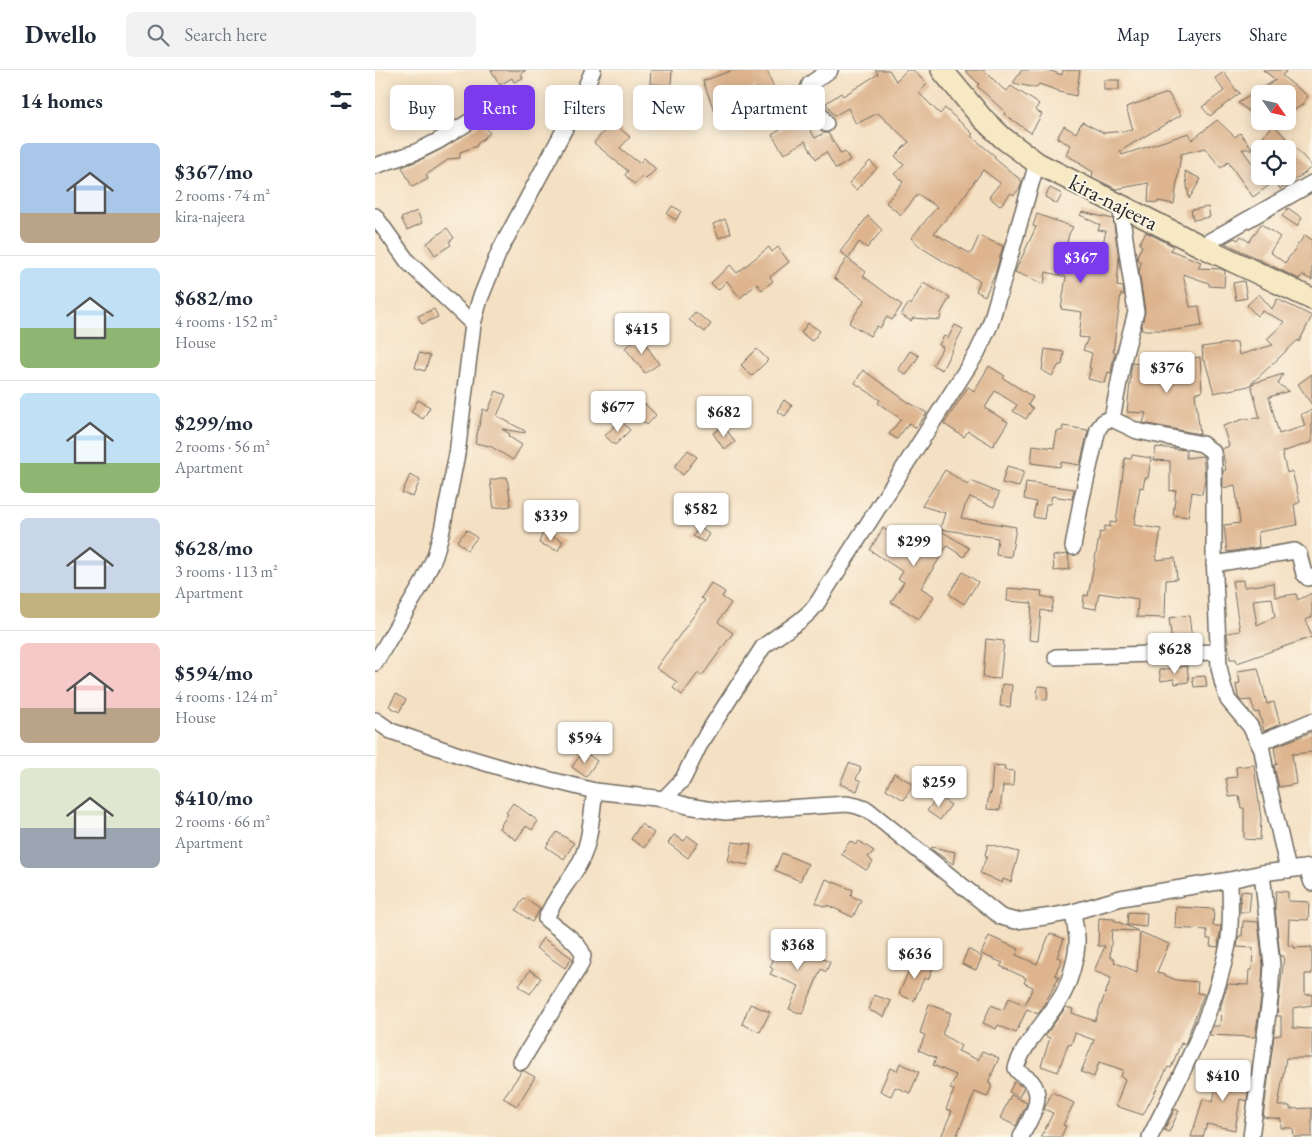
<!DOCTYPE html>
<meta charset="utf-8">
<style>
body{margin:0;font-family:"EB Garamond",serif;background:#f2f2f3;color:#1f2937;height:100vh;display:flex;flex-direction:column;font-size:19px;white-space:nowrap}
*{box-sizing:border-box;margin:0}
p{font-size:16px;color:#747a83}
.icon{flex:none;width:28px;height:28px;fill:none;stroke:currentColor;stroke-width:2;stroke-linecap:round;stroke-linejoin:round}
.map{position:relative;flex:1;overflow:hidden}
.side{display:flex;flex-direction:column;background:#fff;width:375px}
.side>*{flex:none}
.banner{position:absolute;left:15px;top:15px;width:475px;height:45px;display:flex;gap:10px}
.needle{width:32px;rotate:124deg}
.controls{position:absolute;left:876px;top:15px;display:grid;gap:10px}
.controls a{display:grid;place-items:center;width:45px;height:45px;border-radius:8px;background:#fff;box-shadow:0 2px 12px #0003;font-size:25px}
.price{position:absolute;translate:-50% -42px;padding:0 11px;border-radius:5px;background:#fff;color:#222;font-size:16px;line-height:32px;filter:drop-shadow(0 1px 2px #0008)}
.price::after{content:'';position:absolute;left:50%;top:30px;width:15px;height:11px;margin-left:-8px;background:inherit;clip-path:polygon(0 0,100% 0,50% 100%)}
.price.current{background:#7c3aed;color:#fff}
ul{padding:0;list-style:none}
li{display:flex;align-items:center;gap:15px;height:125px;padding:0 20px}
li+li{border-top:1px solid #e0e1e3}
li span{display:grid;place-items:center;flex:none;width:140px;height:100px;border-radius:8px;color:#555}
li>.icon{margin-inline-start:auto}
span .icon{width:60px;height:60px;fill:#fffc;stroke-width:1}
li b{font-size:21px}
h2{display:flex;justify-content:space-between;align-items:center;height:60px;padding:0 20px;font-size:21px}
.tag{padding:0 18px;border-radius:8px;background:#fff;box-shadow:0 2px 12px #0003;font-size:18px;line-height:45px}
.tag.current{background:#7c3aed;color:#fff}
header{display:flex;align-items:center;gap:30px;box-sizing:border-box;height:70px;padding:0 25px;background:#fff;border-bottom:1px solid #e0e1e3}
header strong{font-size:24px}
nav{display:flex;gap:28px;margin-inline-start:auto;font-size:18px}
.search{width:350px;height:45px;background:#f2f2f3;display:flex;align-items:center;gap:12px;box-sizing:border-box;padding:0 18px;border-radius:8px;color:#747a83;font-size:19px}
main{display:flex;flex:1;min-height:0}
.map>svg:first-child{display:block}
.building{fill:#ddb48e;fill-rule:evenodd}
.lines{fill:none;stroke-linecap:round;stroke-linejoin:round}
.street-casing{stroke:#716a60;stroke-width:18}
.secondary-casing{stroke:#716a60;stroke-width:24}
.street{stroke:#fff;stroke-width:15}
.secondary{stroke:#f6e9c3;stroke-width:21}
.labels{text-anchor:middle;stroke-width:4;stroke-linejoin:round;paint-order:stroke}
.street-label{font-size:22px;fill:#2b2b2b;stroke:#fcf5e5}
</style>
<header>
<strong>Dwello</strong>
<div class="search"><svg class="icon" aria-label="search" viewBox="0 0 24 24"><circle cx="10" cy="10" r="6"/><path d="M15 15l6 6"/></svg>Search here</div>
<nav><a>Map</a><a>Layers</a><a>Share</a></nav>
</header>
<main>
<section class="side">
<h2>14 homes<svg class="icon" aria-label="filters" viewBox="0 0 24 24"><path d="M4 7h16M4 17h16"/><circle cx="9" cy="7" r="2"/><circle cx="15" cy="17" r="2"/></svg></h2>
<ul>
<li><span style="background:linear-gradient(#a9c7e8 70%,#b9a48a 0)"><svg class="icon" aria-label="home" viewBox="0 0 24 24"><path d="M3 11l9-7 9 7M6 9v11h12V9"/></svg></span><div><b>$367/mo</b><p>2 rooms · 74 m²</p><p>kira-najeera</p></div></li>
<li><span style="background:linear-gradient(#bfe0f5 60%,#8fb573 0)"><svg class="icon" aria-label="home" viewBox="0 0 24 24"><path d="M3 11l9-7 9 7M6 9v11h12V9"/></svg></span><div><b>$682/mo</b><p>4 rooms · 152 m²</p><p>House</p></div></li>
<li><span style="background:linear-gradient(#bfe0f5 70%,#8fb573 0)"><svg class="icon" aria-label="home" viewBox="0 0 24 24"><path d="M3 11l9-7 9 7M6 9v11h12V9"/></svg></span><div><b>$299/mo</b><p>2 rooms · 56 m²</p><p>Apartment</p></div></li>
<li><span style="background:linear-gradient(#c9d6e8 75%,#c2b280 0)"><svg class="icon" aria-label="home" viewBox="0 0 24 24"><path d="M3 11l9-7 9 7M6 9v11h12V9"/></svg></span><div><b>$628/mo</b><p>3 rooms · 113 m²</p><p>Apartment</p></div></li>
<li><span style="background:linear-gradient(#f6c9c9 65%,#b9a48a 0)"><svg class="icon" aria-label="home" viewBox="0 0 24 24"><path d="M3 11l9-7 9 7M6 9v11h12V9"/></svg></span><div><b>$594/mo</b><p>4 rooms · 124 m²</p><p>House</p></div></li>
<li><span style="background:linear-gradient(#dfe7d0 60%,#9aa5b1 0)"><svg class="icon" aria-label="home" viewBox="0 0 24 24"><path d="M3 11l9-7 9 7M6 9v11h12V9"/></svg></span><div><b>$410/mo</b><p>2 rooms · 66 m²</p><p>Apartment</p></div></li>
</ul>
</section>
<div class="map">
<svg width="937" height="1067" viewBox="0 0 937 1067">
<rect width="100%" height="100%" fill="#fcf5e5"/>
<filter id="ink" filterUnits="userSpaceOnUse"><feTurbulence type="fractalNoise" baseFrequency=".02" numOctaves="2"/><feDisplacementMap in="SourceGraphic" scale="10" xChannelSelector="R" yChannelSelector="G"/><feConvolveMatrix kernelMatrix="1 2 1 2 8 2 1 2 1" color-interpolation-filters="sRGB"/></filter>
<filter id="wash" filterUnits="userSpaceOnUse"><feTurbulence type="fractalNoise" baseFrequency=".0096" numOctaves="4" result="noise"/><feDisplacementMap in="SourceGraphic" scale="20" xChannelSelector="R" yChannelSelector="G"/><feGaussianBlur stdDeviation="1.12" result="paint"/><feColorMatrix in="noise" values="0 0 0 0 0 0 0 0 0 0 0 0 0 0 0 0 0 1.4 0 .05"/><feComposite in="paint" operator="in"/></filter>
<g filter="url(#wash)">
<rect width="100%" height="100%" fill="#f4e0c3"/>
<g id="blocks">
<g class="building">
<polygon points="116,0 151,0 146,3 148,8 139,12 137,8 125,15"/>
<polygon points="276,0 297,0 296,15 275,14"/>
<polygon points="358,0 392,0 400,21 385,27 381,18 364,26 368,38 342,48 328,11"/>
<polygon points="500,0 514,0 521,11 532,0 538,0 552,14 544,23 565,44 570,38 598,64 596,66 620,86 619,88 647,111 645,118 639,125 636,123 625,136 614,127 625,113 608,100 581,137 559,163 596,184 604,166 628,176 621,201 610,226 601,221 605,211 573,194 547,178 536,168 562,137 543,124 526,145 511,133 528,112 519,104 529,95 520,86 534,72 503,43 481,54 473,38 459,46 451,33 466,23 468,26 503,4"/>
<polygon points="590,0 609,0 628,19 632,21 636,16 664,34 660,40 667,44 656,63 629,44 630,42 602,16 604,14"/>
<polygon points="647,0 673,0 687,5 688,0 705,0 701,26 684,22 684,21 664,14 661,18 638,13"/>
<polygon points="888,0 912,0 907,6 933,26 927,35 912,45 912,24 885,24 885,37 879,45 863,33 901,10"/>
<polygon points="849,2 861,20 865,23 835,46 827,37 849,21 840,8"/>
<rect x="729" y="10" width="15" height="10"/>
<path d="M793,23L806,45L745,81L747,85L814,63L817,70L842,50L860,67L865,63L877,78L899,55L937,96L929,104L905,119L900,111L878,127L853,92L846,98L830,78L806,84L799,134L783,131V133L773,132L774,113L741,119L717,107L718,102L705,94L706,93L691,85L695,75L682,68L689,56L701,63L707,52L729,63L758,60L751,37ZM867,79H912V106H885V104Z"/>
<polygon points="422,49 426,56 431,53 440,68 449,63 453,63 466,84 470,82 475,90 461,99 451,82 441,89 430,71 409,84 397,65"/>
<polygon points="237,52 255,67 245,78 264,93 269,88 281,99 271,109 268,106 259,114 250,105 253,101 219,73"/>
<polygon points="107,53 115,63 102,74 102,76 85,82 85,88 74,89 51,105 53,109 37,117 27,97 45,90 67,79"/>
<polygon points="495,91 502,98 481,120 474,113"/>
<polygon points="810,101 826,109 814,129"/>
<polygon points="675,118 687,124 682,134 670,127"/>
<polygon points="297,136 306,141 301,150 292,144"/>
<polygon points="833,137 835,147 818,150 816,140"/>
<polygon points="913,138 927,148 922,156 907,146"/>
<polygon points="42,141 47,153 32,160 26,148"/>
<polygon points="707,142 738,149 744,188 742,216 748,217 749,225 746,224 738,282 740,283 738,291 736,303 733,302 730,313 713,309 716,298 714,298 717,283 708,280 713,268 704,267 707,242 686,239 691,207 671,202 669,214 640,202 661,157 658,156 662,144 698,157 694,164 691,177 720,185 720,181 726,181 731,161 723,160 725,155 705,145"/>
<polygon points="493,146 507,160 492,178 484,172 474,188 465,182"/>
<polygon points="350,149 356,163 344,168 338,154"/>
<polygon points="886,154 905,167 895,182 910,193 930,165 937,170 937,210 927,205 924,209 850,173 860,168 863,170 866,166 874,172"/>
<polygon points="72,158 79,168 74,172 76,175 60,185 52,173"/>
<polygon points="771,162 798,176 795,180 826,192 823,198 846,199 850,201 849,217 834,216 834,213 808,204 815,237 824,236 827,256 800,260 766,260 770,241 764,202 766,192 763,190 762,186 767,176 764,174"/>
<polygon points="394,177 397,182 403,177 414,192 395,207 398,211 387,220 382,214 365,228 352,211 343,220 336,213 355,195 362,203"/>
<polygon points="472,188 491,202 488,206 527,235 517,250 512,247 505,258 502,256 495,266 474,253 490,230 459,208"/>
<polygon points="869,211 872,228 861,230 858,213"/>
<polygon points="548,213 575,227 566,243 565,250 538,248 536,251 526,245 534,233 536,235"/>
<polygon points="884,224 897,239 902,229 937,246 924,272 923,270 876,314 908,304 903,314 914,321 894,327 904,364 930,356 926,344 937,340 937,372 907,382 912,403 917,401 925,432 919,435 922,455 883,462 884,477 852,482 849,455 865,453 860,415 848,418 848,401 851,400 847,379 854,376 848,356 869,349 885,348 876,314 874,316 839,323 830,291 828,291 827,277 862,272 864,285 898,275 892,269 910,252 887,241 882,246 872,235"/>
<polygon points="59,239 63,247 47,254 43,246"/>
<polygon points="320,242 336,254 330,262 314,250"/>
<polygon points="433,253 445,261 437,271 426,263"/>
<polygon points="580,255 588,259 567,300 558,295 568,277 564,275 569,266 573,268"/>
<polygon points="265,266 284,294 270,303 250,278"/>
<polygon points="382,279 393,290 377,306 366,295"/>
<polygon points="670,279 689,282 687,295 684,295 677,306 667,300"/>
<polygon points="535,281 544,286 531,305 523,299"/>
<polygon points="44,283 55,286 50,301 40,298"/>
<polygon points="825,287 827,322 820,323 825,364 768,353 771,343 752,342 757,293 784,297 804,297 803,290"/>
<polygon points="614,296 630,306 628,308 658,327 653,335 658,338 651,349 638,341 642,335 620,321 610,338 633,352 618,376 593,361 589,367 569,354 593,317 599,321"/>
<polygon points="488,300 533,332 552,343 541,358 534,353 522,369 514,364 526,349 503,333 505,330 480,313"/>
<polygon points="937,304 937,335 923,314"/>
<polygon points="121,321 131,325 122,346 150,361 150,363 127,359 135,364 133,366 147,375 138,390 115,376 100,373 108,339 113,341"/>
<polygon points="43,330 55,337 48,349 36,342"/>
<polygon points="409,330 417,336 410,346 402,341"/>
<polygon points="270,334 281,345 272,355 260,344"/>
<polygon points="245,350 255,360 240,375 230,366"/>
<polygon points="349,356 360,372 352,378 348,378 338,363"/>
<polygon points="688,356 713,360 705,395 686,392 685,397 656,393 658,375 679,378 682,361 687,361"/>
<polygon points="781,377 811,380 811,388 828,386 830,408 827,424 817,422 813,447 798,445 801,420 795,421 795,391 779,390"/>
<polygon points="313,380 322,387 308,405 299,397"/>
<polygon points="757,385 776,388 773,408 770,408 768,418 765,417 759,455 786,459 781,490 800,488 802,509 791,510 790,548 762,547 763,529 724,523 721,539 708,537 709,525 713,526 725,462 728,463 730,456 735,457 735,452 741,453 750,388 756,389"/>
<polygon points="632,396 649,401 644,417 627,413"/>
<polygon points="570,400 593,415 596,411 624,423 619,437 595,427 590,436 586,448 641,457 636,487 621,485 623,468 565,459 570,443 547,436"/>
<polygon points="35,405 45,410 38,427 27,423"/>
<polygon points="132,407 136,436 119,438 115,410"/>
<polygon points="651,412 699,419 697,429 677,426 675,434 671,434 669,449 658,447 661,432 649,429"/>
<polygon points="324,457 334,464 329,472 318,466"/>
<polygon points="508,458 522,467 519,471 546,487 563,459 594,478 589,487 572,476 546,518 559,526 544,549 516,532 529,512 523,509 528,502 495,480"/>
<polygon points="92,460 102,468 92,480 82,471"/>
<polygon points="168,462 188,471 183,481 164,473"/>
<polygon points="692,484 693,485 695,499 679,501 678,486"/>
<polygon points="588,502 603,512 589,534 574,524"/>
<path d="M868,510L869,517L899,513L900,527L921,524L923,530L937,523V547L931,550L937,567L862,593L861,589H855L852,563L865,561L857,511ZM897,528L900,547L882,555L878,530Z"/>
<polygon points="336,513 350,522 347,527 356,533 343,552 358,563 327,606 323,603 307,625 298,618 302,612 281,598 330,530 326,528"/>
<polygon points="633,518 667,521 666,526 679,529 676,542 666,540 663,571 654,570 657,533 632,531"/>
<polygon points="814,545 817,570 797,572 794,548"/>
<polygon points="611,569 629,571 625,609 608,608"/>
<polygon points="812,596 814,612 800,614 799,609 786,611 784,600"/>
<polygon points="883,598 892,634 899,632 905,654 889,661 884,642 880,643 876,630 866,631 863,627 861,614 865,613 863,601"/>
<polygon points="830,606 832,616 819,617 817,607"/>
<polygon points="627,614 637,615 635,637 625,636"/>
<polygon points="663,616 673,617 672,630 662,629"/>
<polygon points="21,624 31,630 24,642 14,636"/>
<polygon points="937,662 937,682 917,684 921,714 904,717 899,695 902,695 899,677"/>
<polygon points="208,681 222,691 211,707 197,697"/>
<polygon points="474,693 486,698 481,709 486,711 482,721 465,714"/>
<polygon points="618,695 630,696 629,700 639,701 638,716 628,716 625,740 612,739 614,723 616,724"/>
<polygon points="879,695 886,749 885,770 869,769 869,738 866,738 864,726 854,727 851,708 862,707 861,697"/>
<polygon points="519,703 538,714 529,730 511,719"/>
<polygon points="563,726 576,735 565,750 552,741"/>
<polygon points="138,733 163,751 157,760 151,756 141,770 124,758 133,744 131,743"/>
<polygon points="266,754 279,763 269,778 256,769"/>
<polygon points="182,762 199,773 189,789 171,777"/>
<polygon points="299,765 309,771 313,766 323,773 313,788 293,773"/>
<polygon points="475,771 481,775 484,771 499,781 493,787 498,792 491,800 466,784"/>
<polygon points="357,772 376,774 373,795 353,791"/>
<polygon points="613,774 644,782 636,812 628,809 627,813 605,803 612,786 610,785"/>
<polygon points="557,777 580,782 578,794 556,779"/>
<polygon points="407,783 433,794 425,811 400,800"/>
<polygon points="451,809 478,820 476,826 486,830 478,847 452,835 451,837 441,833"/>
<polygon points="866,821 876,822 874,842 865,842"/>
<polygon points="901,821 913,822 913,831 934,832 933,850 914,849 913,875 919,876 919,878 937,877 937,904 930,904 930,925 937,924 937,935 918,938 918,958 937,959 937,988 911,988 903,1036 915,1036 915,1039 937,1038 937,1067 919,1067 918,1058 906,1058 906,1049 888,1047 899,966 906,965 906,946 902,946 909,886 905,886 900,837"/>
<polygon points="149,828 165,839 157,852 141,840"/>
<polygon points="801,837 839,839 838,856 846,856 843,877 835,876 836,869 832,869 832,860 800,858"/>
<polygon points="753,842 772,843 771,857 752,855"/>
<polygon points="724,848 739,849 739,850 763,861 737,860 735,887 740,889 739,892 762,902 765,862 794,874 782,902 801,910 823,912 822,923 829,924 810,974 806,973 796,998 793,997 768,1045 741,1036 750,1009 746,1007 748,1000 724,992 719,1007 706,1002 719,970 700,963 696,975 693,974 683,1002 666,996 675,968 670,966 691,937 698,939 697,943 720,951 736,908 719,901 730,876 723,876"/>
<polygon points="868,851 883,852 888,895 886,928 880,967 834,965 838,956 845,956 846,935 853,914 873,915 874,900 877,900 878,878 862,877 864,866 867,866"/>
<polygon points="675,863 689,869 682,887 687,889 680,905 684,907 668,937 663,944 652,939 641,963 623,955 621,959 608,953 616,935 628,940 634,928 650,935 658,917 649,913 651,908 625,896 628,893 606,884 614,866 644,879 641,885 662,894"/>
<polygon points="415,866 430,873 427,880 455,892 451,902 446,899 427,944 414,939 424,916 395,904 398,899 395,897 403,880 408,882"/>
<polygon points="168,868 197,888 190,898 161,878"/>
<polygon points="593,879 607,887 601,900 587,894"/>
<polygon points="538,890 558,898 553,910 549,908 539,931 524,924"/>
<polygon points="155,900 166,908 155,924 144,916"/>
<polygon points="499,925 516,931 509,947 494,940"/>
<polygon points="375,934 395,942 385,962 367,954"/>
<polygon points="554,934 576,943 567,964 586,976 583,981 603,990 607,981 624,988 613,1013 616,1014 616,1018 612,1027 600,1022 581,1067 566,1067 577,1041 571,1039 579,1020 575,1019 581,1005 558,995 561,988 544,980 550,965 545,963"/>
<polygon points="525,993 544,1002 535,1023 520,1017 516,1026 505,1021 515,998 522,1001"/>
<polygon points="844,997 875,1003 872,1031 865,1029 860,1060 832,1054 828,1067 816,1067 828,1029 838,1032"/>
<polygon points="147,1001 149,1001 160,1007 142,1036 128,1028"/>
<polygon points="639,1012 649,1017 644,1027 634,1022"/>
<polygon points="677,1022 699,1033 688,1055 691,1056 686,1067 666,1067 678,1043 669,1039"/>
<polygon points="636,1025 652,1033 641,1056 625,1048"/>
<polygon points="800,1039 804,1041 794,1062 789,1060"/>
</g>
</g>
</g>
<g filter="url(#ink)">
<use href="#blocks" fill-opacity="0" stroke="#716a60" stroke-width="1"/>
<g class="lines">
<g class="street-casing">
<g id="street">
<polyline points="451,54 432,22 435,14 455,0"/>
<polyline points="0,96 41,82 63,71 99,49"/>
<polyline points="745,135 761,242 748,291 737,349 762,361 827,374 838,382 839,396 839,485 844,597 848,615 853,630 875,656 887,680 892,708 913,800"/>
<polyline points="0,146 33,192 98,254"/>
<polyline points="826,176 937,113"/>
<polyline points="698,477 706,432 723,359 729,351 737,349"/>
<polyline points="839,494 920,481 924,484 929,504 933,508 937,507"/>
<polyline points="681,587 843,582"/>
<polyline points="0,593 47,514 60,486 67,460 82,384 98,254 105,229 124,182 204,32 218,0"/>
<polyline points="0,650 16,661 84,685 131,699 220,721 289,729 313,736 350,742 472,734 482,736 493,740 626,847 641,851 677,846 698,842 746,828 855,810 887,803 937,797"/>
<polyline points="884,673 937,651"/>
<path d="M289,729L308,709L324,676L388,577C406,562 427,553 441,535L602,283L615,255L662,93"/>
<polyline points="932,798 937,813"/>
<path d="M146,992L206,894C206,893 208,887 208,886C207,873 180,857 171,849C178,829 193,814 203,796C216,774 216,746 220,721"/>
<path d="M646,1067C654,1050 671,1028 656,1011C651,1006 644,1005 641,998C650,970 674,949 688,924C695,911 703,883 702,868C701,859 699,850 698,842"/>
<path d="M775,1067C806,1005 839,944 853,875C857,855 855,831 855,810"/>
<polyline points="876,1067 895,929 897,895 887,803"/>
</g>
</g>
<g class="secondary-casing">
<polyline id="secondary" points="567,0 606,47 628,68 662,93 826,176 937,229"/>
</g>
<use href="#street" class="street"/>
<use href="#secondary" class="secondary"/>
</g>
</g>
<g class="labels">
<g class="street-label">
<text transform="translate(739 132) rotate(27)" y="8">kira-najeera</text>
</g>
</g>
</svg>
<div class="controls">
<a><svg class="needle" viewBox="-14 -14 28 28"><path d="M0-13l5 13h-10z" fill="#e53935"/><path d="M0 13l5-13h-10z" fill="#747a83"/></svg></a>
<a><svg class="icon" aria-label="locate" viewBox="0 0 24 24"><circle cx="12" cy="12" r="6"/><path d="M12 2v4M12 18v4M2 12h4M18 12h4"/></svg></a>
</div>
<b class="price current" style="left:706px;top:214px">$367</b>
<b class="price" style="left:267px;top:285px">$415</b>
<b class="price" style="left:792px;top:324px">$376</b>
<b class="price" style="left:243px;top:363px">$677</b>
<b class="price" style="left:349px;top:368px">$682</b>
<b class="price" style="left:326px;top:465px">$582</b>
<b class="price" style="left:176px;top:472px">$339</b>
<b class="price" style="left:539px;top:497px">$299</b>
<b class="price" style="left:800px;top:605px">$628</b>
<b class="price" style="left:210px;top:694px">$594</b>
<b class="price" style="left:564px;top:738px">$259</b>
<b class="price" style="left:423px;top:901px">$368</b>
<b class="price" style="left:540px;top:910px">$636</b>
<b class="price" style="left:848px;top:1032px">$410</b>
<div class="banner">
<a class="tag">Buy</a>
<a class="tag current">Rent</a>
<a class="tag">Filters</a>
<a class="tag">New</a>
<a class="tag">Apartment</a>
</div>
</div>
</main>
